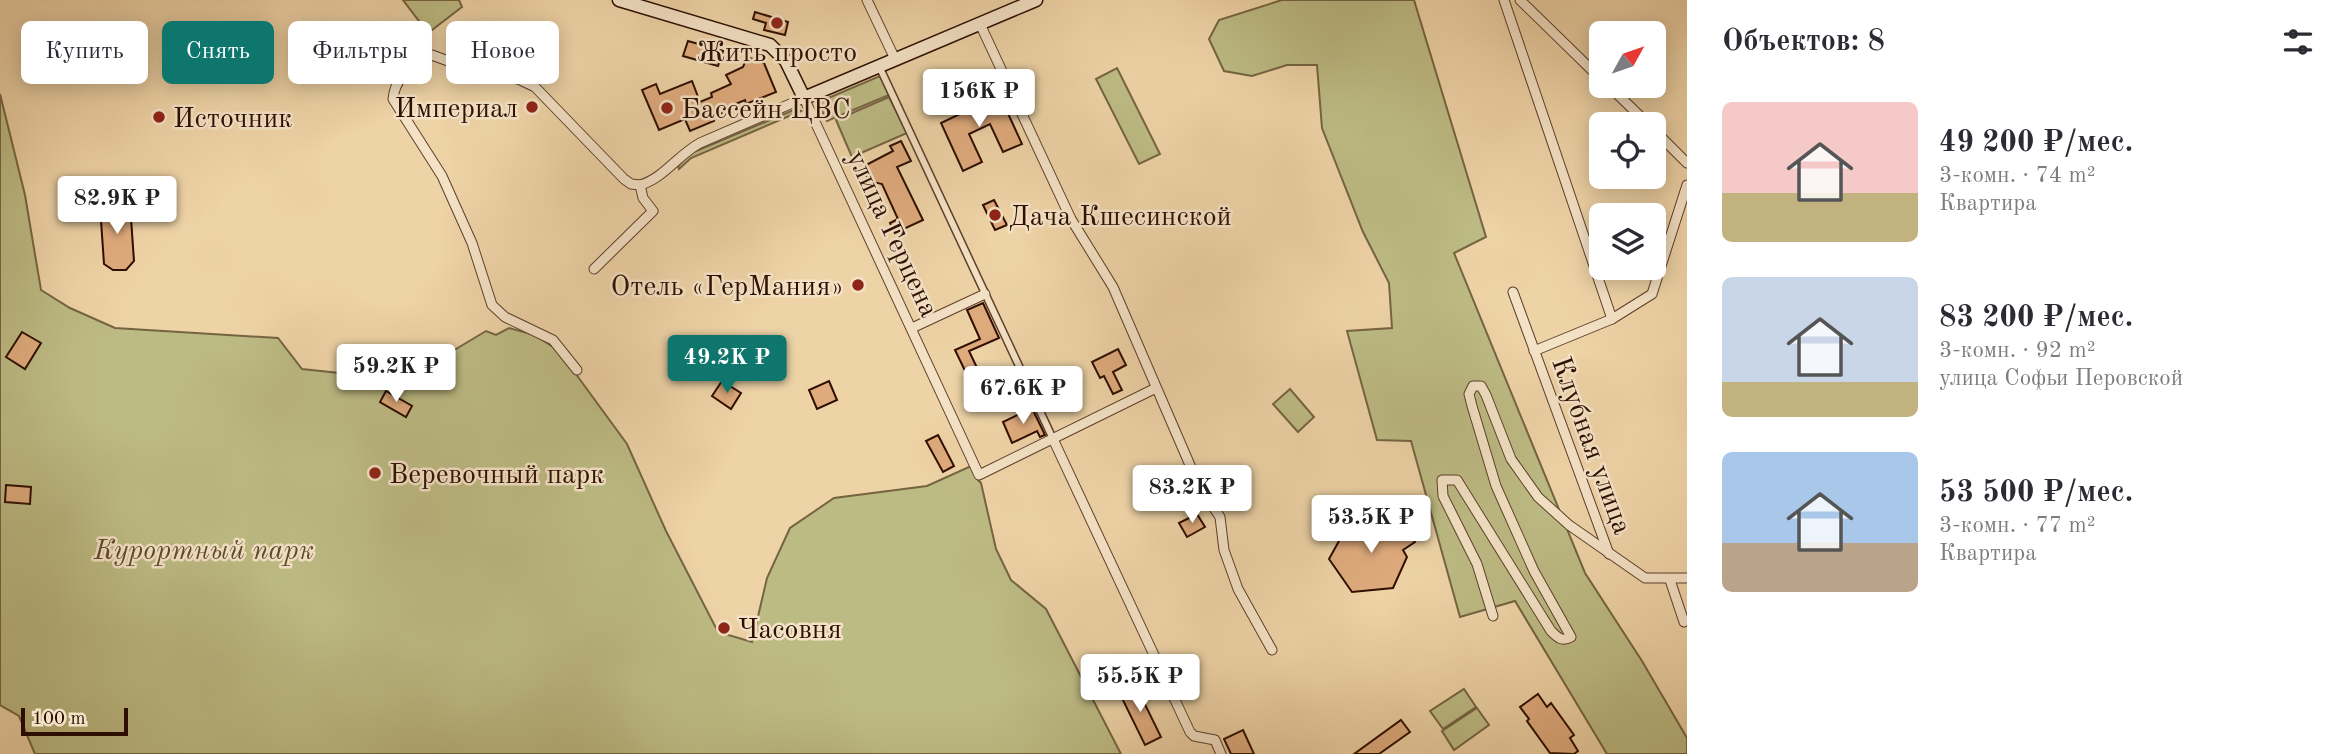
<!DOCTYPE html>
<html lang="ru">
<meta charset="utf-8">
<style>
body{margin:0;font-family:"Old Standard TT",serif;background:#f7f7f7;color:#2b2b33;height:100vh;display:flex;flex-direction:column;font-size:26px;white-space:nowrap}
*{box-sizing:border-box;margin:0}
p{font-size:23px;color:#7c7c81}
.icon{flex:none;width:38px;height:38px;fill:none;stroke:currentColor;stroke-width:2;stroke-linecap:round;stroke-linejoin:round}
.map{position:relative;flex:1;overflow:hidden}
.sheet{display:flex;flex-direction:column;background:#fff;width:665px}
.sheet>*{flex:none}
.top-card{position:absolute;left:21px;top:21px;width:665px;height:63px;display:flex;gap:14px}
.needle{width:46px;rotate:50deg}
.fabs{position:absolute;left:1589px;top:21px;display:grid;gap:14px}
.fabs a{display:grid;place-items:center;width:77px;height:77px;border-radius:10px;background:#fff;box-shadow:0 4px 18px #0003;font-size:35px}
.scale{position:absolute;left:21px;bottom:18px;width:107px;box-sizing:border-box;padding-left:7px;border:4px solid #2d0e00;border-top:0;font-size:19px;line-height:24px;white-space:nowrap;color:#2d0e00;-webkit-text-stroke:5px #f4e2c6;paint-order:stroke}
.price{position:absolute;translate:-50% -60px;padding:0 16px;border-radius:7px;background:#fff;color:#222;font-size:23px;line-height:46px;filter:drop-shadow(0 2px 4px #0008)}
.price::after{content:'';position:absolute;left:50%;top:42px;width:21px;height:16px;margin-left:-10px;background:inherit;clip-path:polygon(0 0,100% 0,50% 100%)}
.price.current{background:#0f766e;color:#fff}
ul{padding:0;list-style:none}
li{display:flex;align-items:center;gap:21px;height:175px;padding:0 35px}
li span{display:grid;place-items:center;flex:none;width:196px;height:140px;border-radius:10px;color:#555}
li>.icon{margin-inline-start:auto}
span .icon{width:84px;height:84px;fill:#fffc;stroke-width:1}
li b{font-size:30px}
h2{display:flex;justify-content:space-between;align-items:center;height:84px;padding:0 35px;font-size:30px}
.pill{padding:0 24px;border-radius:10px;background:#fff;box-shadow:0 4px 18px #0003;font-size:24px;line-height:63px}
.pill.current{background:#0f766e;color:#fff}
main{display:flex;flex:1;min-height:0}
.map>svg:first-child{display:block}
.green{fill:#bdbb84;stroke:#756442;stroke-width:2}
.building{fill:#dfab7d;stroke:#2d0e00;stroke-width:2}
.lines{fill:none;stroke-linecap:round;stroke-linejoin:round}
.pedestrian-casing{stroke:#5d3f2a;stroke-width:9}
.minor-casing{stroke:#5d3f2a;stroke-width:11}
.secondary-casing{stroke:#2d0e00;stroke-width:15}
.pedestrian{stroke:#f4e2c6;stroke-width:6}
.minor{stroke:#f4e2c6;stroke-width:9}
.secondary{stroke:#f4e2c6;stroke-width:12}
.poi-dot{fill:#8f2418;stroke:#f4e2c6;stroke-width:2.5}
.labels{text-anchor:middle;stroke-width:5;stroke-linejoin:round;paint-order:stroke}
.poi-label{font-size:28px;fill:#2d0e00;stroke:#f4e2c6;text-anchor:start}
.street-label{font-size:28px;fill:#2d0e00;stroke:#f4e2c6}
.park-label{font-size:28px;font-style:italic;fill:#5f4b2e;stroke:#f4e2c6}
</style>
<main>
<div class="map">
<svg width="1687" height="754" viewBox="0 0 1687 754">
<rect width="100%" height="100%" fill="#eed3a7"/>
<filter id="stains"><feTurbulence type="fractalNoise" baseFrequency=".00286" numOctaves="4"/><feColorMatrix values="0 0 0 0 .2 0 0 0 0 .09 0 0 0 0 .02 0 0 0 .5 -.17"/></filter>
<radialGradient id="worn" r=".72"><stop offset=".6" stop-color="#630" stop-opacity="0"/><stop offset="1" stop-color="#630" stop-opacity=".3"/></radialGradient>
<g class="green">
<polygon points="403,0 459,0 462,7 428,33"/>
<polygon points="1282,0 1414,0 1486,237 1454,253 1585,573 1642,661 1687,738 1687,754 1607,754 1515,601 1460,617 1411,441 1377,440 1347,331 1392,328 1389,283 1363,232 1322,128 1317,65 1287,65 1252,76 1224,71 1209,39 1219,20"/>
<polygon points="1117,68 1160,154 1139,164 1096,79"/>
<polygon points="880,76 889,95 827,121 819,105 821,101"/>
<polygon points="0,94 25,195 41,290 70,308 115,328 278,338 302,369 368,376 401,382 486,331 496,335 509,328 535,335 559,351 627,444 666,531 718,632 752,642 767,578 790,528 834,498 927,486 971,466 977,479 981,483 996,549 1011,580 1046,609 1121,754 35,754 19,716 0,705"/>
<polygon points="889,97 907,133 852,157 836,120"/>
<polygon points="796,109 801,111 691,158 679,169 678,166 689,154"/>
<polygon points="1290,389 1314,417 1298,432 1273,404"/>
<polygon points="1464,689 1476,707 1443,729 1430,711"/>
<polygon points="1477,708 1489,725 1454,750 1442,731"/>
</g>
<g class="building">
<polygon points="755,12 788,22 785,35 764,30 766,23 753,19"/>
<polygon points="688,41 723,51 718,66 683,56"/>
<polygon points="747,57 764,63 776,92 746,104 745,100 728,107 729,110 713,117 714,121 690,131 685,119 659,130 642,90 656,84 660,94 692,81 700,102 712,97 711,93 731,84 726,75 743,67"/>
<polygon points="1000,96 1022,144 1003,152 990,124 969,134 982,162 963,171 941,123 960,114 959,105 966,98 976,97 983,104"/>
<polygon points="901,141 911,161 897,167 923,220 895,233 890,223 898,219 882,184 869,181 865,173 868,164 893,151 890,146"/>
<polygon points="994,200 1007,225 995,230 983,205"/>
<polygon points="130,204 134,261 126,270 113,270 104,264 100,206"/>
<polygon points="983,303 999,338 969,351 980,374 969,379 955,350 980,339 967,310"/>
<polygon points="22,332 41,343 25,369 6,357"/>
<polygon points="1118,349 1126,365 1113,372 1122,390 1113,394 1104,376 1100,378 1092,362"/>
<polygon points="722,381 741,393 731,409 712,396"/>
<polygon points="829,381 837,400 817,409 809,390"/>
<polygon points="386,391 412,406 406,417 380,402"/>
<polygon points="1032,408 1045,435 1040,437 1037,431 1012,443 1003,422"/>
<polygon points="938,435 954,466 943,472 926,441"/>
<polygon points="6,485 31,487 30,504 5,502"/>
<polygon points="1197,514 1205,527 1187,537 1179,523"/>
<polygon points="1382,521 1388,529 1400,521 1415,542 1403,550 1407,557 1393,588 1352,592 1329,559 1349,523"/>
<polygon points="1134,682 1161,737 1145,745 1118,690"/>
<polygon points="1538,694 1547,707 1551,703 1574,735 1570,738 1578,751 1574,754 1550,753 1527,721 1529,719 1520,707"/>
<polygon points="1401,720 1410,732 1379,754 1354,754"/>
<polygon points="1243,730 1254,754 1231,754 1224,739"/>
</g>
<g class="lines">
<g class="pedestrian-casing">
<polyline id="pedestrian" points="879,66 1053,439"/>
</g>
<g class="minor-casing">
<g id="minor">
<polyline points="867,0 895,59"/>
<polyline points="1504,0 1612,319"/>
<polyline points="1520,0 1601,79"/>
<polyline points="980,24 1071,219 1113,287 1199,486 1220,517 1224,550 1238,589 1272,650"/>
<polyline points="1609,86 1648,124"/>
<polyline points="1654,130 1687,163"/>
<path d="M640,185C663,179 679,154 700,143L804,98L979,475L1156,388"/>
<polyline points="594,269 653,211 643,198 640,185"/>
<polyline points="1513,292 1609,554"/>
<polyline points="912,328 985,294"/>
<polyline points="1534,351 1612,319 1652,294 1687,185"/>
<path d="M577,370L553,340L505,317L492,305L472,243L442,176L393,99C395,75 413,68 432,55L480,73L518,79L535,87L624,179L631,184L640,185"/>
<polyline points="1053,439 1190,732 1194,736 1215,740 1221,754"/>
<polyline points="1670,580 1684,622"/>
<path d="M1493,616L1477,564L1443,496L1442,480H1457L1551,631C1558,638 1562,642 1571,637L1534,571L1496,486L1472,406L1469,394L1473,386H1481L1486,395L1511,459L1538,497L1569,525L1645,578H1687"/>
</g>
</g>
<g class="secondary-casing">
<polyline id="secondary" points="619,0 770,45 786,61 804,98 1036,0"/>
</g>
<use href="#pedestrian" class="pedestrian"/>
<use href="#minor" class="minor"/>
<use href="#secondary" class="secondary"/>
</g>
<g class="poi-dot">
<circle cx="777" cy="23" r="7"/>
<circle cx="532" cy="107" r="7"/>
<circle cx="667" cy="108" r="7"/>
<circle cx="159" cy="117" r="7"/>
<circle cx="995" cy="215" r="7"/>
<circle cx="858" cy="285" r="7"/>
<circle cx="375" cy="473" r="7"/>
<circle cx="724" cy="628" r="7"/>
</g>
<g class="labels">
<g class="poi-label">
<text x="777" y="61" text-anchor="middle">Жить просто</text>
<text x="518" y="117" text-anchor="end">Империал</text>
<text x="681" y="118">Бассейн ЦВС</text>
<text x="173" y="127">Источник</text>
<text x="1009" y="225">Дача Кшесинской</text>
<text x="844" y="295" text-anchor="end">Отель «ГерМания»</text>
<text x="389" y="483">Веревочный парк</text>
<text x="738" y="638">Часовня</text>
</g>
<g class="street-label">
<text transform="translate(894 233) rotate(65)" y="10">улица Герцена</text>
<text transform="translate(1593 445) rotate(70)" y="10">Клубная улица</text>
</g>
<g class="park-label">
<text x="204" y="559">Курортный парк</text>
</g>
</g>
<rect width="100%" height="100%" filter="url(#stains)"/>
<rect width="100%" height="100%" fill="url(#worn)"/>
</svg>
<div class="fabs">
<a><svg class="needle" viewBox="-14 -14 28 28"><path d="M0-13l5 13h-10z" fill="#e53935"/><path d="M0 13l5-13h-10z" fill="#7c7c81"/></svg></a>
<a><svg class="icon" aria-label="locate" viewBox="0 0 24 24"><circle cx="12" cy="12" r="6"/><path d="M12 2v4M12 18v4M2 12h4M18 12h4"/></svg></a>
<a><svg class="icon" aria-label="layers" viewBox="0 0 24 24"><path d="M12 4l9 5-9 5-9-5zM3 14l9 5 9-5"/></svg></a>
</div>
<div class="scale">100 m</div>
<b class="price" style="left:979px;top:129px">156K ₽</b>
<b class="price" style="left:117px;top:236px">82.9K ₽</b>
<b class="price current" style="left:727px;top:395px">49.2K ₽</b>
<b class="price" style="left:396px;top:404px">59.2K ₽</b>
<b class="price" style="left:1023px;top:426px">67.6K ₽</b>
<b class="price" style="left:1192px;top:525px">83.2K ₽</b>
<b class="price" style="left:1371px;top:555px">53.5K ₽</b>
<b class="price" style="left:1140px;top:714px">55.5K ₽</b>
<div class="top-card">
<a class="pill">Купить</a>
<a class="pill current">Снять</a>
<a class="pill">Фильтры</a>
<a class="pill">Новое</a>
</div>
</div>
<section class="sheet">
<h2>Объектов: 8<svg class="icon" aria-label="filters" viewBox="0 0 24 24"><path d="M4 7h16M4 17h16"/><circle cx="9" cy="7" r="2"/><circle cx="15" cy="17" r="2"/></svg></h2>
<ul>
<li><span style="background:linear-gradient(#f6c9c9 65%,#c2b280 0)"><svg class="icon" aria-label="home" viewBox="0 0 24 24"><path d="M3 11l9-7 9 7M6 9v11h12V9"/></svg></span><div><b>49 200 ₽/мес.</b><p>3-комн. · 74 m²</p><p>Квартира</p></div></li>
<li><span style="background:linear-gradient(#c9d6e8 75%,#c2b280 0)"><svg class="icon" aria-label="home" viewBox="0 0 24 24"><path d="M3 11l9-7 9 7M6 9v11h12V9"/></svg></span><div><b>83 200 ₽/мес.</b><p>3-комн. · 92 m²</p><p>улица Софьи Перовской</p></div></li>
<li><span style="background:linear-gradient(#a9c7e8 65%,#b9a48a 0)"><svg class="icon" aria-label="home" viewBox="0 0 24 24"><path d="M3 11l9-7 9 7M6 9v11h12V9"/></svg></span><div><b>53 500 ₽/мес.</b><p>3-комн. · 77 m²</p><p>Квартира</p></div></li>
</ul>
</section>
</main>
